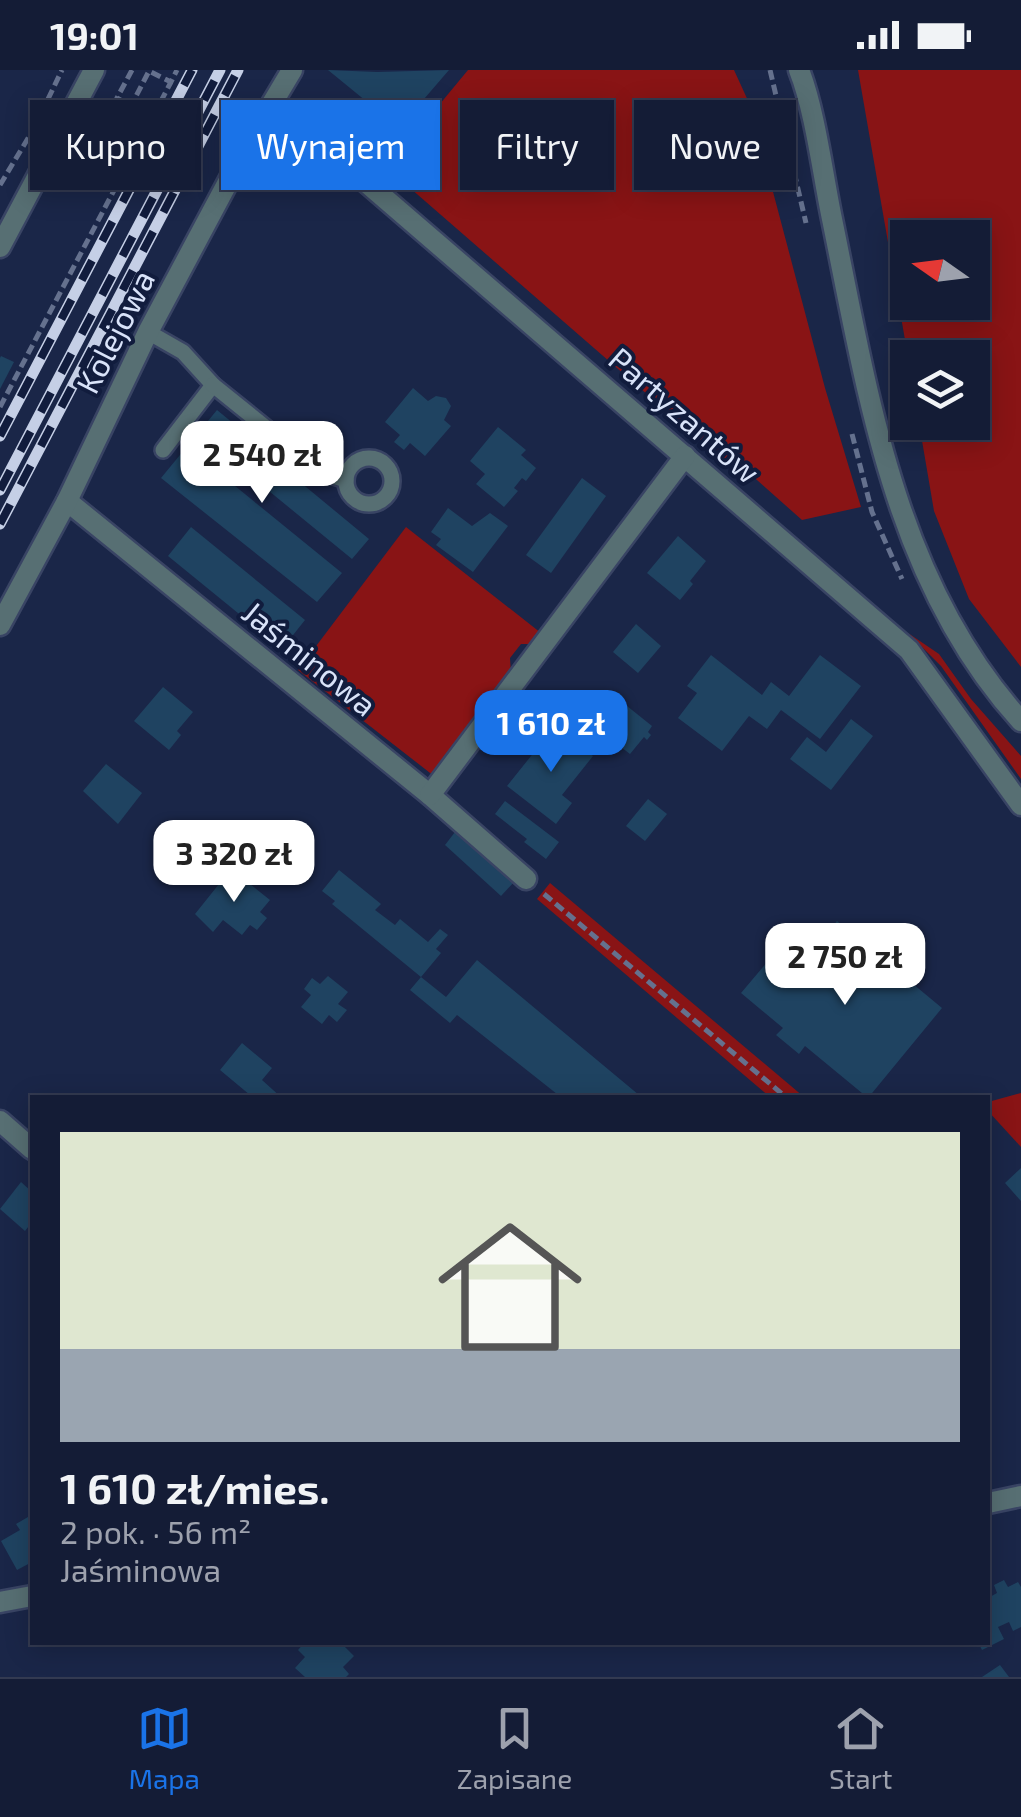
<!DOCTYPE html>
<html lang="pl">
<meta charset="utf-8">
<style>
body{margin:0;font-family:"Exo 2",sans-serif;background:#1d253e;color:#f1f3f6;height:100vh;display:flex;flex-direction:column;font-size:38px;white-space:nowrap}
*{box-sizing:border-box;margin:0}
p{font-size:32px;color:#9da1ad}
.icon{flex:none;width:55px;height:55px;fill:none;stroke:currentColor;stroke-width:2;stroke-linecap:round;stroke-linejoin:round}
.map{position:relative;flex:1;overflow:hidden}
.drawer{position:absolute;left:30px;top:1025px;width:960px;height:550px;display:flex;flex-direction:column;background:#141c36;border-radius:0px;box-shadow:0 5px 25px #0003,0 0 0 2px #333a51}
.drawer>*{flex:none}
.top-card{position:absolute;left:30px;top:30px;width:962px;height:90px;display:flex;gap:20px}
.needle{width:65px;rotate:284deg}
.fabs{position:absolute;left:890px;top:150px;display:grid;gap:20px}
.fabs a{display:grid;place-items:center;width:100px;height:100px;border-radius:0px;background:#141c36;box-shadow:0 5px 25px #0003,0 0 0 2px #333a51;font-size:50px}
.price{position:absolute;translate:-50% -85px;padding:0 22px;border-radius:20px;background:#fff;color:#222;font-size:32px;line-height:65px;filter:drop-shadow(0 2px 5px #0008)}
.price::after{content:'';position:absolute;left:50%;top:60px;width:30px;height:22px;margin-left:-15px;background:inherit;clip-path:polygon(0 0,100% 0,50% 100%)}
.price.current{background:#1a73e8;color:#fff}
ul{padding:0;list-style:none}
li{display:grid;align-content:center;gap:20px;height:530px;padding:0 30px}
li+li{border-top:2px solid #333a51}
li span{display:grid;place-items:center;height:310px;border-radius:0px;color:#555}
li>.icon{margin-inline-start:auto}
span .icon{width:180px;height:180px;fill:#fffc;stroke-width:1}
li b{font-size:42px}
.chip{padding:0 35px;border-radius:0px;background:#141c36;box-shadow:0 5px 25px #0003,0 0 0 2px #333a51;font-size:35px;line-height:90px}
.chip.current{background:#1a73e8;color:#fff}
.status{display:flex;justify-content:space-between;align-items:center;height:70px;padding:0 50px;background:#141c36;direction:ltr}
.status svg{height:28px;fill:currentColor}
.menu{display:flex;justify-content:space-around;align-items:center;height:140px;border-top:2px solid #333a51;background:#141c36;font-size:28px;color:#9da1ad}
.menu a{display:grid;justify-items:center;gap:5px}
.menu .current{color:#1a73e8}
.map>svg:first-child{display:block}
.green{fill:#891415;fill-rule:evenodd}
.building{fill:#1f4361}
.lines{fill:none;stroke-linecap:round;stroke-linejoin:round}
.service-casing{stroke:#394464;stroke-width:20}
.minor-casing{stroke:#394464;stroke-width:25}
.tertiary-casing{stroke:#394464;stroke-width:25}
.path{stroke:#65718e;stroke-width:5;stroke-dasharray:10 5;stroke-linecap:butt}
.service{stroke:#576f73;stroke-width:15}
.minor{stroke:#576f73;stroke-width:20}
.tertiary{stroke:#576f73;stroke-width:20}
.rail-casing{stroke:#c5cfe6;stroke-width:11}
.rail{stroke:#111c3d;stroke-width:8;stroke-dasharray:22;stroke-linecap:butt}
.labels{text-anchor:middle;stroke-width:8;stroke-linejoin:round;paint-order:stroke}
.street-label{font-size:32px;fill:#d9e3f9;stroke:#111c3d}
</style>
<div class="status"><b>19:01</b><svg viewBox="0 0 49 12"><path d="M0 12V9h3v3zM5 12V6h3v6zM10 12V3h3v9zM15 12V0h3v12zM26 1h20v11H26zM47 4h2v5h-2z"/></svg></div>
<div class="map">
<svg width="1021" height="1607" viewBox="0 0 1021 1607">
<rect width="100%" height="100%" fill="#1a2648"/>
<g class="green">
<polygon points="468,0 734,0 750,35 825,318 861,437 802,450 731,387 725,392 387,98"/>
<path d="M858,0H1021V597L969,529L934,441L919,353L972,352V288L908,287ZM908,168H972V232H908Z"/>
<polygon points="406,457 541,563 533,574 521,574 510,588 511,604 434,706 298,600"/>
<polygon points="908,563 939,584 971,629 1021,686 1021,709 941,596"/>
<polygon points="550,813 804,1027 770,1027 537,829"/>
<polygon points="1021,1023 1021,1077 988,1041 988,1032"/>
</g>
<g class="building">
<polygon points="328,0 377,2 449,0 399,58"/>
<polygon points="1,286 14,292 0,319 0,288"/>
<polygon points="413,318 428,331 436,326 446,328 451,336 444,350 451,356 425,386 410,373 404,380 394,372 400,365 385,352"/>
<polygon points="217,340 239,358 237,360 369,469 352,489 220,381 208,394 342,503 317,532 161,408"/>
<polygon points="498,357 526,380 521,385 536,398 526,411 522,408 514,418 518,421 504,437 476,414 485,404 470,391"/>
<polygon points="582,408 606,426 551,503 526,485"/>
<polygon points="448,438 472,456 490,443 508,456 473,502 436,475 441,469 431,462"/>
<polygon points="191,457 305,550 282,579 168,486"/>
<polygon points="678,466 706,491 690,511 693,514 680,530 647,503"/>
<polygon points="636,554 661,576 638,603 613,582"/>
<polygon points="711,585 762,625 771,612 789,626 820,585 861,616 820,669 781,640 767,659 749,646 722,681 678,648 697,623 687,616"/>
<polygon points="163,617 193,642 177,661 181,665 169,680 134,651"/>
<polygon points="627,636 652,656 648,662 651,665 647,670 644,667 630,684 604,664 618,647 614,644 618,639 622,642"/>
<polygon points="851,649 873,666 831,720 790,689 807,667 826,682"/>
<polygon points="559,659 593,686 562,725 572,733 556,754 507,716 539,676 544,679"/>
<polygon points="106,694 142,723 118,754 83,721"/>
<polygon points="648,729 667,744 645,771 626,756"/>
<polygon points="505,731 559,772 546,789 524,772 527,769 495,744"/>
<polygon points="455,762 515,811 501,826 445,775"/>
<polygon points="231,799 270,830 260,842 267,848 257,860 250,855 242,865 223,850 213,862 195,844"/>
<polygon points="339,800 381,834 375,840 395,855 400,849 428,872 440,859 448,865 436,879 441,883 421,907 332,834 335,831 322,821"/>
<polygon points="837,851 942,938 868,1028 805,976 799,984 776,965 783,958 741,923 774,884 794,902"/>
<polygon points="477,890 639,1025 562,1028 457,945 450,953 410,920 421,907 446,927"/>
<polygon points="328,906 348,922 338,934 347,940 337,952 329,945 322,954 301,937 311,925 304,919 312,908 320,914"/>
<polygon points="242,973 272,998 262,1010 282,1028 248,1028 250,1025 220,1000"/>
<polygon points="1021,1098 1021,1131 1005,1113"/>
<polygon points="21,1112 32,1122 32,1152 25,1161 0,1139"/>
<polygon points="28,1447 32,1455 32,1492 17,1500 1,1471 20,1460 16,1454"/>
<polygon points="1004,1510 1008,1517 1018,1512 1021,1517 1021,1557 1013,1561 1009,1552 998,1557 1004,1569 982,1580 978,1572 988,1572 988,1528 997,1523 994,1515"/>
<polygon points="305,1572 340,1572 354,1586 343,1597 349,1604 346,1607 305,1607 295,1598 305,1587 298,1580"/>
<polygon points="1000,1595 1009,1607 982,1607"/>
</g>
<g class="lines">
<g class="service-casing">
<g id="service">
<polyline points="148,262 183,282 213,315 163,380"/>
<polyline points="213,315 321,402 346,410"/>
<circle cx="369" cy="411" r="23"/>
</g>
</g>
<g class="minor-casing">
<g id="minor">
<polyline points="274,33 909,580 1021,735"/>
<polyline points="0,177 94,0"/>
<polyline points="67,431 430,725 526,809"/>
<polyline points="0,555 67,431 148,262 252,67 292,0"/>
<polyline points="430,725 685,386"/>
<polyline points="0,1051 32,1079"/>
<polyline points="988,1433 1021,1426"/>
<polyline points="0,1532 32,1526"/>
</g>
</g>
<g class="tertiary-casing">
<path id="tertiary" d="M799,0C815,40 823,106 832,149C868,325 895,512 1021,651"/>
</g>
<g class="path">
<polyline points="132,0 117,28 131,36 149,1 171,12 177,0"/>
<polyline points="770,0 806,153"/>
<polyline points="35,56 62,0"/>
<polyline points="0,115 30,65"/>
<polyline points="0,337 171,12"/>
<polyline points="852,364 872,442 902,509"/>
<polyline points="544,824 787,1028"/>
</g>
<use href="#service" class="service"/>
<use href="#minor" class="minor"/>
<use href="#tertiary" class="tertiary"/>
<g class="rail-casing">
<g id="rail">
<polyline points="0,366 192,0"/>
<polyline points="0,420 220,0"/>
<polyline points="0,454 238,0"/>
</g>
</g>
<use href="#rail" class="rail"/>
</g>
<g class="labels">
<g class="street-label">
<text transform="translate(116 262) rotate(-63)" y="11">Kolejowa</text>
<text transform="translate(684 346) rotate(41)" y="11">Partyzantów</text>
<text transform="translate(309 589) rotate(39)" y="11">Jaśminowa</text>
</g>
</g>
</svg>
<div class="fabs">
<a><svg class="needle" viewBox="-14 -14 28 28"><path d="M0-13l5 13h-10z" fill="#e53935"/><path d="M0 13l5-13h-10z" fill="#9da1ad"/></svg></a>
<a><svg class="icon" aria-label="layers" viewBox="0 0 24 24"><path d="M12 4l9 5-9 5-9-5zM3 14l9 5 9-5"/></svg></a>
</div>
<b class="price" style="left:262px;top:436px">2 540 zł</b>
<b class="price current" style="left:551px;top:705px">1 610 zł</b>
<b class="price" style="left:234px;top:835px">3 320 zł</b>
<b class="price" style="left:845px;top:938px">2 750 zł</b>
<div class="top-card">
<a class="chip">Kupno</a>
<a class="chip current">Wynajem</a>
<a class="chip">Filtry</a>
<a class="chip">Nowe</a>
</div>
<section class="drawer">
<ul>
<li><span style="background:linear-gradient(#dfe7d0 70%,#9aa5b1 0)"><svg class="icon" aria-label="home" viewBox="0 0 24 24"><path d="M3 11l9-7 9 7M6 9v11h12V9"/></svg></span><div><b>1 610 zł/mies.</b><p>2 pok. · 56 m²</p><p>Jaśminowa</p></div></li>
</ul>
</section>
</div>
<nav class="menu">
<a class="current"><svg class="icon" aria-label="map" viewBox="0 0 24 24"><path d="M3 6l6-2 6 2 6-2v14l-6 2-6-2-6 2zM9 4v14M15 6v14"/></svg>Mapa</a>
<a><svg class="icon" aria-label="saved" viewBox="0 0 24 24"><path d="M7 4h10v16l-5-4-5 4z"/></svg>Zapisane</a>
<a><svg class="icon" aria-label="home" viewBox="0 0 24 24"><path d="M3 11l9-7 9 7M6 9v11h12V9"/></svg>Start</a>
</nav>
